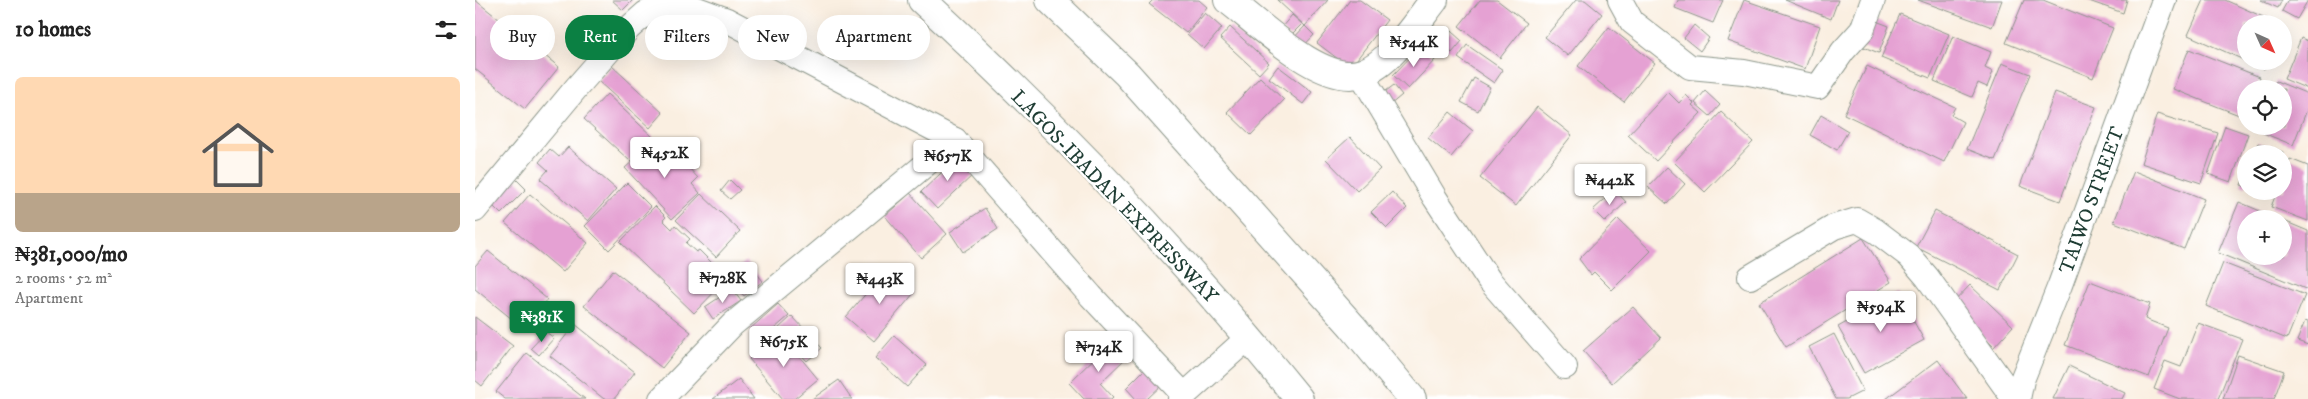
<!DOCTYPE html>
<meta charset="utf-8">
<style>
body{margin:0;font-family:"IM FELL DW Pica",serif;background:#f6f6f6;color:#222;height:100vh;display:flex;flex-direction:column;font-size:19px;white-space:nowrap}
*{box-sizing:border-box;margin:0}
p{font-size:16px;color:#767676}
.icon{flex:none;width:28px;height:28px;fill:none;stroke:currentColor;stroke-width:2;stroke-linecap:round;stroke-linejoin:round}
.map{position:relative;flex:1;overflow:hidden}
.drawer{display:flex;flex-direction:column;background:#fff;width:475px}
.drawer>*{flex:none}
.hud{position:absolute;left:15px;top:15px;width:475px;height:45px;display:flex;gap:10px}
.needle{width:32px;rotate:135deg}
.buttons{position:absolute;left:1762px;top:15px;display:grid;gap:10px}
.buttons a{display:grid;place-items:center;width:55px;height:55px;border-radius:50%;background:#fff;box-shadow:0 5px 20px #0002;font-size:25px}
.price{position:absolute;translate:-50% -42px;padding:0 11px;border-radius:5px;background:#fff;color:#222;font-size:16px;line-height:32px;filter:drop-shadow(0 1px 2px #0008)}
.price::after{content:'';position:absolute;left:50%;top:30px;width:15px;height:11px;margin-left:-8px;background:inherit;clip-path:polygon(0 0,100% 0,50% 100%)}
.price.selected{background:#0b8043;color:#fff}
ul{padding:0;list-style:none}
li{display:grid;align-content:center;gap:10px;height:265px;padding:0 15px}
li+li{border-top:1px solid #e0e0e0}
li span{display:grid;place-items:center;height:155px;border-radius:8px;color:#555}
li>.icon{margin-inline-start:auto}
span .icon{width:90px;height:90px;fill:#fffc;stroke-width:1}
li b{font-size:21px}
h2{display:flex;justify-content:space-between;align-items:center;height:60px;padding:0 15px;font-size:21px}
.pill{padding:0 18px;border-radius:22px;background:#fff;box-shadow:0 5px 20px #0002;font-size:18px;line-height:45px}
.pill.selected{background:#0b8043;color:#fff}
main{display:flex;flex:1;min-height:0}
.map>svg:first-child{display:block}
.building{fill:#e5a1d3}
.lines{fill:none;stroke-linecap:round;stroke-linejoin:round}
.street-casing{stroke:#8c968a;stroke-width:26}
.secondary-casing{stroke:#8c968a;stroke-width:30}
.highway-casing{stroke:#8c968a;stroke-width:30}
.street{stroke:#fff;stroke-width:24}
.secondary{stroke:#fff;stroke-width:28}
.highway{stroke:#fff;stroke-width:28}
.labels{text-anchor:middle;stroke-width:4.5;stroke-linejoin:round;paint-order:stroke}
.street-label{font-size:20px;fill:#1f3d34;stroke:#fff}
</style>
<main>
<section class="drawer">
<h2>10 homes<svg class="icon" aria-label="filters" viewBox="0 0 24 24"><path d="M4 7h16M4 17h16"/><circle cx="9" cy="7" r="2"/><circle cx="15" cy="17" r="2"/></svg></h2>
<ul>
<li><span style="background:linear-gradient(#ffd9b3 75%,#b9a48a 0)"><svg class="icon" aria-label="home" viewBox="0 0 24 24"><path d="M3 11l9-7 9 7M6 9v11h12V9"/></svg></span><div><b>₦381,000/mo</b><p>2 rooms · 52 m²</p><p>Apartment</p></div></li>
</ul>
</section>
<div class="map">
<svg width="1833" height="399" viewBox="0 0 1833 399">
<rect width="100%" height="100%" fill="#fff"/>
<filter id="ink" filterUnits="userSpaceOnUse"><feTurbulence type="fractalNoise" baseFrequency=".02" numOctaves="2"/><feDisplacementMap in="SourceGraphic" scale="10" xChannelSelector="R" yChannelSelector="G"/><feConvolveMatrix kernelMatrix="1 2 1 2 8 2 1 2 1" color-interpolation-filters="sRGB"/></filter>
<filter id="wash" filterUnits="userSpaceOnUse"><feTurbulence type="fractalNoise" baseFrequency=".0096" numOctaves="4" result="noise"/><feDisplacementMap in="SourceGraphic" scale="20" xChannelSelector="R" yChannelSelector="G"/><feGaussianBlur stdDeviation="1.12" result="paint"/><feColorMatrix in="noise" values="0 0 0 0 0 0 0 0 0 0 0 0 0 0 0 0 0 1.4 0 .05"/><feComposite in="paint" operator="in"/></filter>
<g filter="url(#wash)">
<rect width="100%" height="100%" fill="#faefe1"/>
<g id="blocks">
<g class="building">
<polygon points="0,0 84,67 50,109 0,69"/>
<polygon points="137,0 158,0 148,10"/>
<polygon points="678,0 724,0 732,7 711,33 674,4"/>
<polygon points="802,0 853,0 830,26"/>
<polygon points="875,0 885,0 912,20 875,68 842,43"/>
<polygon points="1005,0 1022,0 1052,23 1025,58 984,26"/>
<polygon points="1101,0 1110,0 1127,14 1093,56 1070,37"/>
<polygon points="1203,0 1248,0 1238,23 1200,8"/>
<polygon points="1269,0 1345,26 1330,69 1253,41"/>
<polygon points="1310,0 1363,0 1356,19"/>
<polygon points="1443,0 1527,0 1517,27"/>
<polygon points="1549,0 1568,0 1638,28 1618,78 1531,43"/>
<polygon points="1611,0 1652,0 1648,13"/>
<polygon points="1729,0 1750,0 1804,24 1771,24 1771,61 1713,35"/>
<polygon points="1785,0 1807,0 1803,8"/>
<polygon points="1813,0 1833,0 1822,19 1807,11"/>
<polygon points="730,13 747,28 729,49 712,34"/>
<polygon points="1425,14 1474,34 1455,78 1406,58"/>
<polygon points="817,15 827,24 815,36 806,28"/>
<polygon points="1396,19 1414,26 1404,53 1386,46"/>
<polygon points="1219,25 1234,38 1225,51 1209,38"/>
<polygon points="830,26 839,35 825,50 816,41"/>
<polygon points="755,27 794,63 784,74 745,38"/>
<polygon points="1134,27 1180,63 1149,102 1103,66"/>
<polygon points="237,30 249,43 235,56 223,43"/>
<polygon points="976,31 987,41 977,53 965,43"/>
<polygon points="1478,36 1516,52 1510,68 1518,72 1512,87 1503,83 1497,97 1459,81"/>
<polygon points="1826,38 1833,41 1833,89 1809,79"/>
<polygon points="992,45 1028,70 1019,83 983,58"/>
<polygon points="946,46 960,60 933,89 918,75"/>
<polygon points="1714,49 1785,77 1781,89 1771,89 1771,112 1769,117 1698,89"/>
<polygon points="1772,61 1793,61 1789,69"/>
<polygon points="1527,63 1555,74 1520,160 1492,149"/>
<polygon points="137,66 188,113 175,128 123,81"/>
<polygon points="803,66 837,92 828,104 794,78"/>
<polygon points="1392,66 1480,107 1476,115 1488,122 1469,162 1369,114"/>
<polygon points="785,77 809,100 776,135 752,112"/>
<polygon points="999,78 1015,87 1003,111 986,102"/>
<polygon points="1801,81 1833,94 1833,107 1818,145 1788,133 1791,126 1809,126 1809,89 1798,89"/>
<polygon points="919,85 927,95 915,105 907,94"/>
<polygon points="1230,91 1245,105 1235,116 1220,103"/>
<polygon points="1193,92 1204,103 1211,95 1219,103 1217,105 1226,113 1181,161 1153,135"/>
<polygon points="1580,92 1621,107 1585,201 1545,186"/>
<polygon points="132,94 178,137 155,161 109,119"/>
<polygon points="1062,107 1097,135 1041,206 1005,178"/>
<polygon points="975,112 998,131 976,157 953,138"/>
<polygon points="1246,112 1278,142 1230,192 1199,162"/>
<polygon points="1682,114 1743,133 1726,183 1666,163"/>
<polygon points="1346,115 1373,131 1362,150 1335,135"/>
<polygon points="1750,126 1773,134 1756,182 1733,174"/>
<polygon points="875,137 905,169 882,191 851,159"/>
<polygon points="179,142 188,152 194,146 223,178 217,184 225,193 197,219 150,168"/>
<polygon points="1783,143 1808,152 1808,154 1778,154"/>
<polygon points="93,147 141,189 113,221 65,179 73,170 64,162 75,149 84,157"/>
<polygon points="484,156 500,173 462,209 446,192"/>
<polygon points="1815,159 1833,166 1833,221 1796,207 1802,191 1809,191 1809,175"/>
<polygon points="1192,167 1210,184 1192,204 1173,187"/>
<polygon points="1659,171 1729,199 1709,249 1639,222"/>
<polygon points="1771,172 1771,187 1766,185"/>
<polygon points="39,177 51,189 26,214 14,202"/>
<polygon points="255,180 265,190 255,199 246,191"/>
<polygon points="152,183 176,207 134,250 110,226"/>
<polygon points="1140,190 1151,202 1130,222 1118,210"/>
<polygon points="917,192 932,208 912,228 896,212"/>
<polygon points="435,193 472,234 446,258 410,216"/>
<polygon points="55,194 113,243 88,272 30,223"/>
<polygon points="226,194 265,231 241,257 201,220"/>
<polygon points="1764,202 1804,219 1771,219 1771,256 1809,256 1809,221 1833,231 1833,290 1743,253"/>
<polygon points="180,206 191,217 188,220 197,229 200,225 215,239 211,243 221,252 224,250 238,264 236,266 250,281 219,313 145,242"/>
<polygon points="510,208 523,229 488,252 475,232"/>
<polygon points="1460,211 1543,254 1525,290 1441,247"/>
<polygon points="1143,219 1176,251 1137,290 1119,272 1116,275 1104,259"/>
<polygon points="1388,238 1416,282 1311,347 1284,303"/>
<polygon points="13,251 72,299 48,328 0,289 0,266"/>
<polygon points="271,261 288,281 269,296 253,277"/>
<polygon points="1748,263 1830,295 1812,339 1731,306"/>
<polygon points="412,269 439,293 399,341 371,317"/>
<polygon points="138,270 216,332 187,368 109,306"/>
<polygon points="1615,281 1675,304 1670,319 1693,328 1674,377 1590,345"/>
<polygon points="1495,285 1538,326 1519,347 1476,305"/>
<polygon points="257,289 266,301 238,319 230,307"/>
<polygon points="1423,293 1449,340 1389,373 1363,327"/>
<polygon points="303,304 314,316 285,341 275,329"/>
<polygon points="1158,307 1186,338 1137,383 1108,351"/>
<polygon points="317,316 347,348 332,361 303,329"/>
<polygon points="0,317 38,346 7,386 0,380"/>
<polygon points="1830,321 1833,322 1833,345 1822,341"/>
<polygon points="1723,323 1767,339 1743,399 1705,399 1679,389 1690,361 1706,367"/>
<polygon points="100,324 160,372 139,399 129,399 75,356"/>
<polygon points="71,332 79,338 64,355 56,348"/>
<polygon points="305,333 343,379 319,399 308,399 274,359"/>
<polygon points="1359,334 1388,391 1372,399 1361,399 1334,347"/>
<polygon points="419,336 452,365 432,387 400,358"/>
<polygon points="638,340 653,356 625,383 638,397 636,399 609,399 594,383"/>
<polygon points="52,353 110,399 30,399 21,392"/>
<polygon points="1763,355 1809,371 1799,399 1748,399"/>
<polygon points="1463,360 1492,399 1411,399"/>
<polygon points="673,366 689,383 672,399 661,399 651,388"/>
<polygon points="1594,366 1650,393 1647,399 1578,399"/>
<polygon points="264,379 279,399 238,399"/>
<polygon points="364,380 377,399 337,399"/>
</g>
</g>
</g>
<g filter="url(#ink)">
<use href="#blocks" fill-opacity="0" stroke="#8c968a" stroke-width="1"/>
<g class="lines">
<g class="street-casing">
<g id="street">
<polyline points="1145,0 1157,22 1215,67 1269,72 1343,87 1368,51 1387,30 1398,0"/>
<polyline points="886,74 960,198 1014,280 1090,367"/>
<polyline points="0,210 102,87 154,28 171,13 190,5 222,9 252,20 480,140 616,296 709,395"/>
<polyline points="1275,277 1359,227 1382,220 1401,231 1434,256 1452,277 1539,399"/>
<polyline points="186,399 258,324 480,140"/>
<polyline points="705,399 774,337"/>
<polyline points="1543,399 1547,380 1585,285 1689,0"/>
</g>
</g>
<g class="secondary-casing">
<path id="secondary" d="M753,0C783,22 847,87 887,73C915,64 941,23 959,0"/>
</g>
<g class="highway-casing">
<g id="highway">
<path d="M447,0C580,123 710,258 824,399"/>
<polyline points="575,0 652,74 877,326 937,399"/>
</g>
</g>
<use href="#street" class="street"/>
<use href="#secondary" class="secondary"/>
<use href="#highway" class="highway"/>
</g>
</g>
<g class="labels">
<g class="street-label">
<text transform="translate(640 196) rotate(46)" y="7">LAGOS-IBADAN EXPRESSWAY</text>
<text transform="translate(1616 200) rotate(-70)" y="7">TAIWO STREET</text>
</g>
</g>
</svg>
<div class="buttons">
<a><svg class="needle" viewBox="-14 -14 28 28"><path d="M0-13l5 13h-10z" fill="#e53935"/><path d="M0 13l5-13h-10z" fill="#767676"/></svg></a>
<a><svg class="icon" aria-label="locate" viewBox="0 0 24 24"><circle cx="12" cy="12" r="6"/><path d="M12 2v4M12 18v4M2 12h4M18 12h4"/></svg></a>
<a><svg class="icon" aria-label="layers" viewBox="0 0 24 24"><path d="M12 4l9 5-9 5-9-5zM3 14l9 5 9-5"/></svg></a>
<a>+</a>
</div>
<b class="price" style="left:939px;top:68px">₦544K</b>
<b class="price" style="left:190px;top:179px">₦452K</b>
<b class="price" style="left:473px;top:182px">₦657K</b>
<b class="price" style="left:1135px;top:206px">₦442K</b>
<b class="price" style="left:248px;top:304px">₦728K</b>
<b class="price" style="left:405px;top:305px">₦443K</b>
<b class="price" style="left:1406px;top:333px">₦594K</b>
<b class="price selected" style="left:67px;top:343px">₦381K</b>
<b class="price" style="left:309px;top:368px">₦675K</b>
<b class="price" style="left:624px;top:373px">₦734K</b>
<div class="hud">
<a class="pill">Buy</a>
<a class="pill selected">Rent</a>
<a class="pill">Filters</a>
<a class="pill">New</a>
<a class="pill">Apartment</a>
</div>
</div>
</main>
